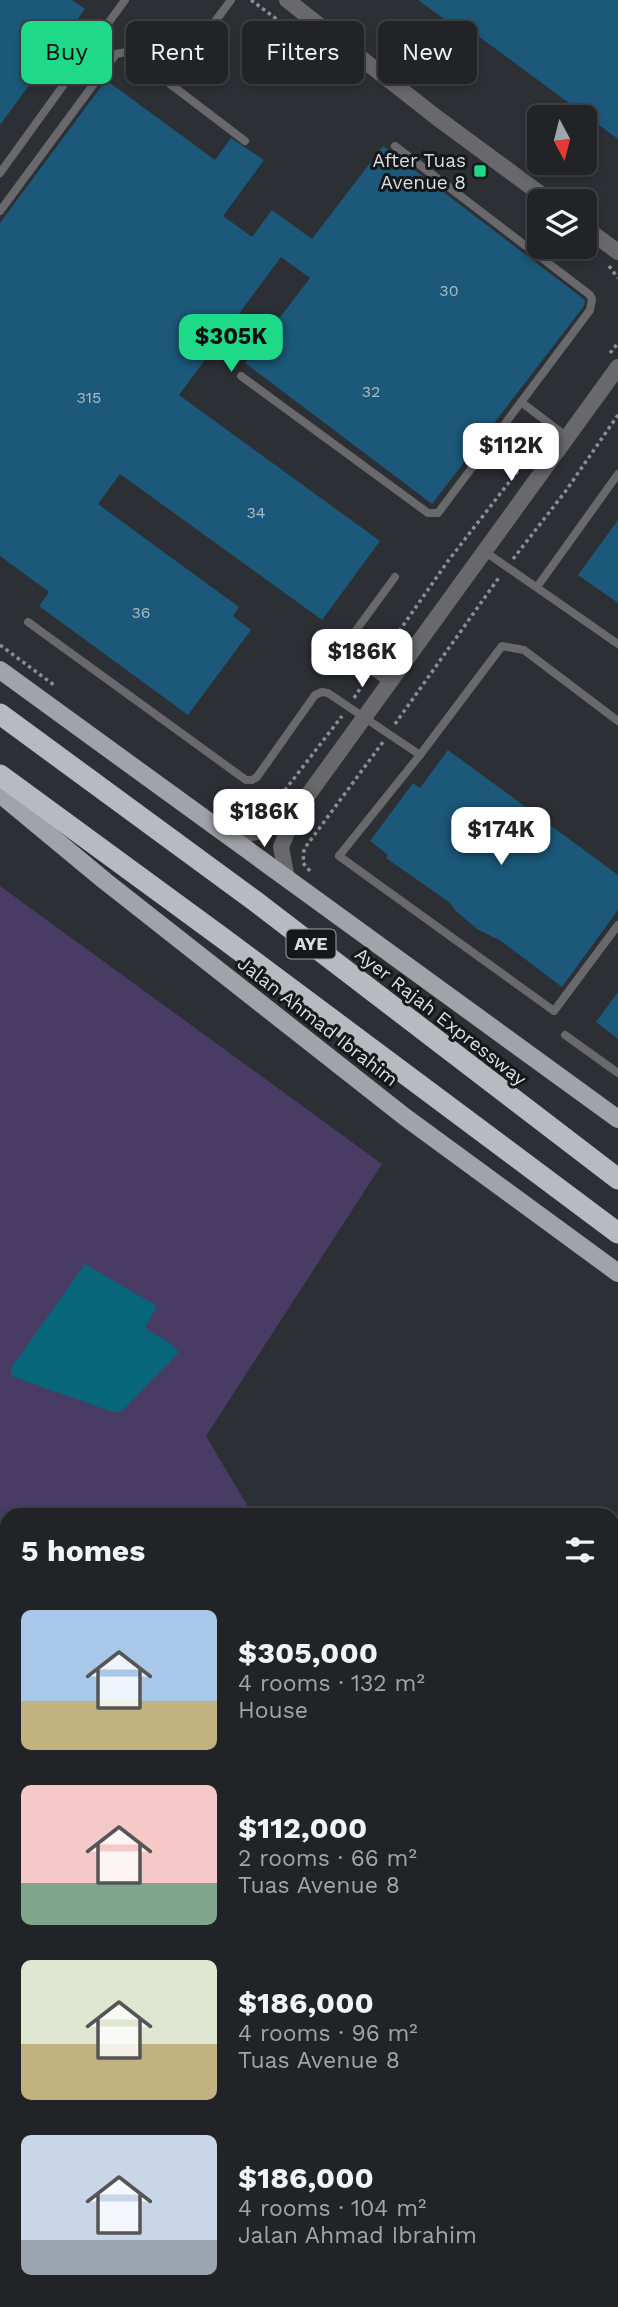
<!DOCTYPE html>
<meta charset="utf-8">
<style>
body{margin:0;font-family:"Work Sans",sans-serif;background:#292b2f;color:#f1f3f6;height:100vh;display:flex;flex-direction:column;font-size:26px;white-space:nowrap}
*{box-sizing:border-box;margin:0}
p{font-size:23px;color:#a2a4a7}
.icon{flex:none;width:38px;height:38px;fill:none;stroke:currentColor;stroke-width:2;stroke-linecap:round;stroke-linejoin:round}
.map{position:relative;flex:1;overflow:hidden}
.drawer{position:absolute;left:0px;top:1508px;width:620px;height:800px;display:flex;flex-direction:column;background:#212327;border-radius:21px 21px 0 0;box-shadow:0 4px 10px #0003,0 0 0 2px #3e4044}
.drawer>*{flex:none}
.top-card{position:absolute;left:21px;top:21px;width:578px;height:63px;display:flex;gap:14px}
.needle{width:46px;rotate:173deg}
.buttons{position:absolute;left:527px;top:105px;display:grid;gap:14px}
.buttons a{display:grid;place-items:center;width:70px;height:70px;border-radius:10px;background:#212327;box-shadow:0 4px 10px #0003,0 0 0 2px #3e4044;font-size:35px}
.price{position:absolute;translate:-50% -60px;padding:0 16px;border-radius:14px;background:#fff;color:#222;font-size:23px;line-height:46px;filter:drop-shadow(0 2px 4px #0008)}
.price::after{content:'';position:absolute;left:50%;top:42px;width:21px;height:16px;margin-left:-10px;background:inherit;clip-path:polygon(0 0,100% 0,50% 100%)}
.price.selected{background:#1dd988;color:#111}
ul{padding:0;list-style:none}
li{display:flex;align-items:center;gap:21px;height:175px;padding:0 21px}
li span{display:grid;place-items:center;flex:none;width:196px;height:140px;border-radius:10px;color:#555}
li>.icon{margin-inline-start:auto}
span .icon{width:84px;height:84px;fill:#fffc;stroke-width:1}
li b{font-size:30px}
h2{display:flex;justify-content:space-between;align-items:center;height:84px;padding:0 21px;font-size:30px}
.tag{padding:0 24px;border-radius:10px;background:#212327;box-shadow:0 4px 10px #0003,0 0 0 2px #3e4044;font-size:24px;line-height:63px}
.tag.selected{background:#1dd988;color:#111}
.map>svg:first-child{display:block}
.green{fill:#483b64}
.water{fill:#07667a}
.building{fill:#1b587a}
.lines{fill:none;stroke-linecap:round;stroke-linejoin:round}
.path{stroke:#8b8d91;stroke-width:3.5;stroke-dasharray:3.5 3.5;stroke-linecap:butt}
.service{stroke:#69696c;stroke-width:8}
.minor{stroke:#69696c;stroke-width:16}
.primary{stroke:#a2a3a8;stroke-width:18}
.motorway{stroke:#b8bac0;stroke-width:21}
.poi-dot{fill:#1dd988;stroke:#151719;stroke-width:2.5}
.labels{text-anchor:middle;stroke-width:6;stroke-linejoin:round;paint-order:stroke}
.number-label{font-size:16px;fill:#abbcc6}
.shield{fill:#151719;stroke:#a0a2a4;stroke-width:2}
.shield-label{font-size:18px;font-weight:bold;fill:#dbdde0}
.poi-label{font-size:19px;fill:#dbdde0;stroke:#151719;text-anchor:end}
.street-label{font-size:19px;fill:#dbdde0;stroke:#151719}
</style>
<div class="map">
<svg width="618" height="2307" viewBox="0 0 618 2307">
<rect width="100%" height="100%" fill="#2c2f34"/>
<polygon class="green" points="0,886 382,1164 206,1436 253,1515 7,1516 7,1764 0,1768"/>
<g class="water">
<polygon points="85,1264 157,1306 145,1328 170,1343 179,1352 121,1412 113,1412 11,1376 12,1367"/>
<polygon points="7,1764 7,2301 612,2301 613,1773 618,1774 618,2307 0,2307 0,1768"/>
</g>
<g class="building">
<polygon points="0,0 72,0 85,9 0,125"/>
<polygon points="418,0 618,0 618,139 455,19 451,24"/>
<polygon points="106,80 215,160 231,138 264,160 223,216 252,237 272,210 312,239 383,146 585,300 584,306 432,504 245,363 310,278 281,257 179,395 380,541 322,620 120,474 98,504 239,607 233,616 251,630 188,715 39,606 49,592 0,556 0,223"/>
<polygon points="618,520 618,603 578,575"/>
<polygon points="448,750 618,875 618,910 562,987 501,941 477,929 456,911 449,902 386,858 388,855 370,841 413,783 420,788"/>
<polygon points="618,992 618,1039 596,1022"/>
</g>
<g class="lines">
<g class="path">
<polyline points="251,0 356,78"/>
<polyline points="563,191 576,201"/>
<polyline points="609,266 618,278"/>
<polyline points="610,353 618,343"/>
<polyline points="513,559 565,492 618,415"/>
<polyline points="0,645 54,685"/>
<polyline points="379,660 448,561 545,436"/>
<polyline points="354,698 365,681"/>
<polyline points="395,724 500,576"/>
<polyline points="272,807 342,716"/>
<polyline points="310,871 303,863 304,849 383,742"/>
</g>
<g class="service">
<polyline points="169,83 231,0"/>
<polyline points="0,173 125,0"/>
<polyline points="0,211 116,54 126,52 132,55 245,141"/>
<polyline points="241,376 428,513 438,513 590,310 592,299 590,295 395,146"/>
<polyline points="521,402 567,437"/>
<polyline points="484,551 618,644"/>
<polyline points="537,587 618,474"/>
<polyline points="28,622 246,780 252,780 257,777 315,695 322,692 328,693 420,755"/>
<polyline points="389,683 347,653 346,644 395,577"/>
<polyline points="618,721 524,650 502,646 420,755 339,856 554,1011 618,925"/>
<polyline points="565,1035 618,1073"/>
</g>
<g class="minor">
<polyline points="287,0 436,117 550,201"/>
<polyline points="584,227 618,252"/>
<path d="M225,831C256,839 269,828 295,813"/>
<polyline points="287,879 281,847 295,813 618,367"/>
</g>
<g class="primary">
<path d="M0,670C207,818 412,969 618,1119"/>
<polyline points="0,794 105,881 405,1117 618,1273"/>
</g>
<g class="motorway">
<polyline points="0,714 255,901 618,1179"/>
<polyline points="0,775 224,939 618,1233"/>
</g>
</g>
<rect class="poi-dot" x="473" y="164" width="14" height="14" rx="3.5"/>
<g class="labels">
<g class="number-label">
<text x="449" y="296">30</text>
<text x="371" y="397">32</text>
<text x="89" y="403">315</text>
<text x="256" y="518">34</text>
<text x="141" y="618">36</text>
</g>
<rect class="shield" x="286.5" y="929.5" width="49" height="29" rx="5"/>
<g class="shield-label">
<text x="311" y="950">AYE</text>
</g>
<g class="poi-label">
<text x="466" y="167">After Tuas<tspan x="466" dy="22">Avenue 8</tspan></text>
</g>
<g class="street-label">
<text transform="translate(441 1016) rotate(38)" y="7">Ayer Rajah Expressway</text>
<text transform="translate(318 1021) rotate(38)" y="7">Jalan Ahmad Ibrahim</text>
</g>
</g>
</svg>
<div class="buttons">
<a><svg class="needle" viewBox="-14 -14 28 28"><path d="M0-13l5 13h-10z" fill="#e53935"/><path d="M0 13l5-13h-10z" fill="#a2a4a7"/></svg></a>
<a><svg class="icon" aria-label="layers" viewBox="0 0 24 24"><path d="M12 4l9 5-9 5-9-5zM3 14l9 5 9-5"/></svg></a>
</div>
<b class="price selected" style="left:231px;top:374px">$305K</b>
<b class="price" style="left:511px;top:483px">$112K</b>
<b class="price" style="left:362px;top:689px">$186K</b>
<b class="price" style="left:264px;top:849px">$186K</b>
<b class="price" style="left:501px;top:867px">$174K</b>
<div class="top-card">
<a class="tag selected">Buy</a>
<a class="tag">Rent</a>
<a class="tag">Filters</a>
<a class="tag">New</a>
</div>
<section class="drawer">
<h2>5 homes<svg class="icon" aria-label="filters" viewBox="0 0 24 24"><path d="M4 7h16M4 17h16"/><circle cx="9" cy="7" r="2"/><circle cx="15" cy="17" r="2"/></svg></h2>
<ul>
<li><span style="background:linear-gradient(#a9c7e8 65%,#c2b280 0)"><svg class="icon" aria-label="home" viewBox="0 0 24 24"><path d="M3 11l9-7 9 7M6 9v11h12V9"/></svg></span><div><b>$305,000</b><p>4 rooms · 132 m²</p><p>House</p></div></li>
<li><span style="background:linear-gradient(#f6c9c9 70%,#7fa58c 0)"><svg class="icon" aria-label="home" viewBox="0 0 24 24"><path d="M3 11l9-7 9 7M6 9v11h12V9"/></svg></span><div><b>$112,000</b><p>2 rooms · 66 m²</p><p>Tuas Avenue 8</p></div></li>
<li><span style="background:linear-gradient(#dfe7d0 60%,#c2b280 0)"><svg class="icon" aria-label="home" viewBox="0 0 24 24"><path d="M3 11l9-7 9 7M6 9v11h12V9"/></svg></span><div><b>$186,000</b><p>4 rooms · 96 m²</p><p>Tuas Avenue 8</p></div></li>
<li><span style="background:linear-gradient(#c9d6e8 75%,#9aa5b1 0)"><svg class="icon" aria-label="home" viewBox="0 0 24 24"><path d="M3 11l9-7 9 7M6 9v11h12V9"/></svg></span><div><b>$186,000</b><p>4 rooms · 104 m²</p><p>Jalan Ahmad Ibrahim</p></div></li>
</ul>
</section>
</div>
